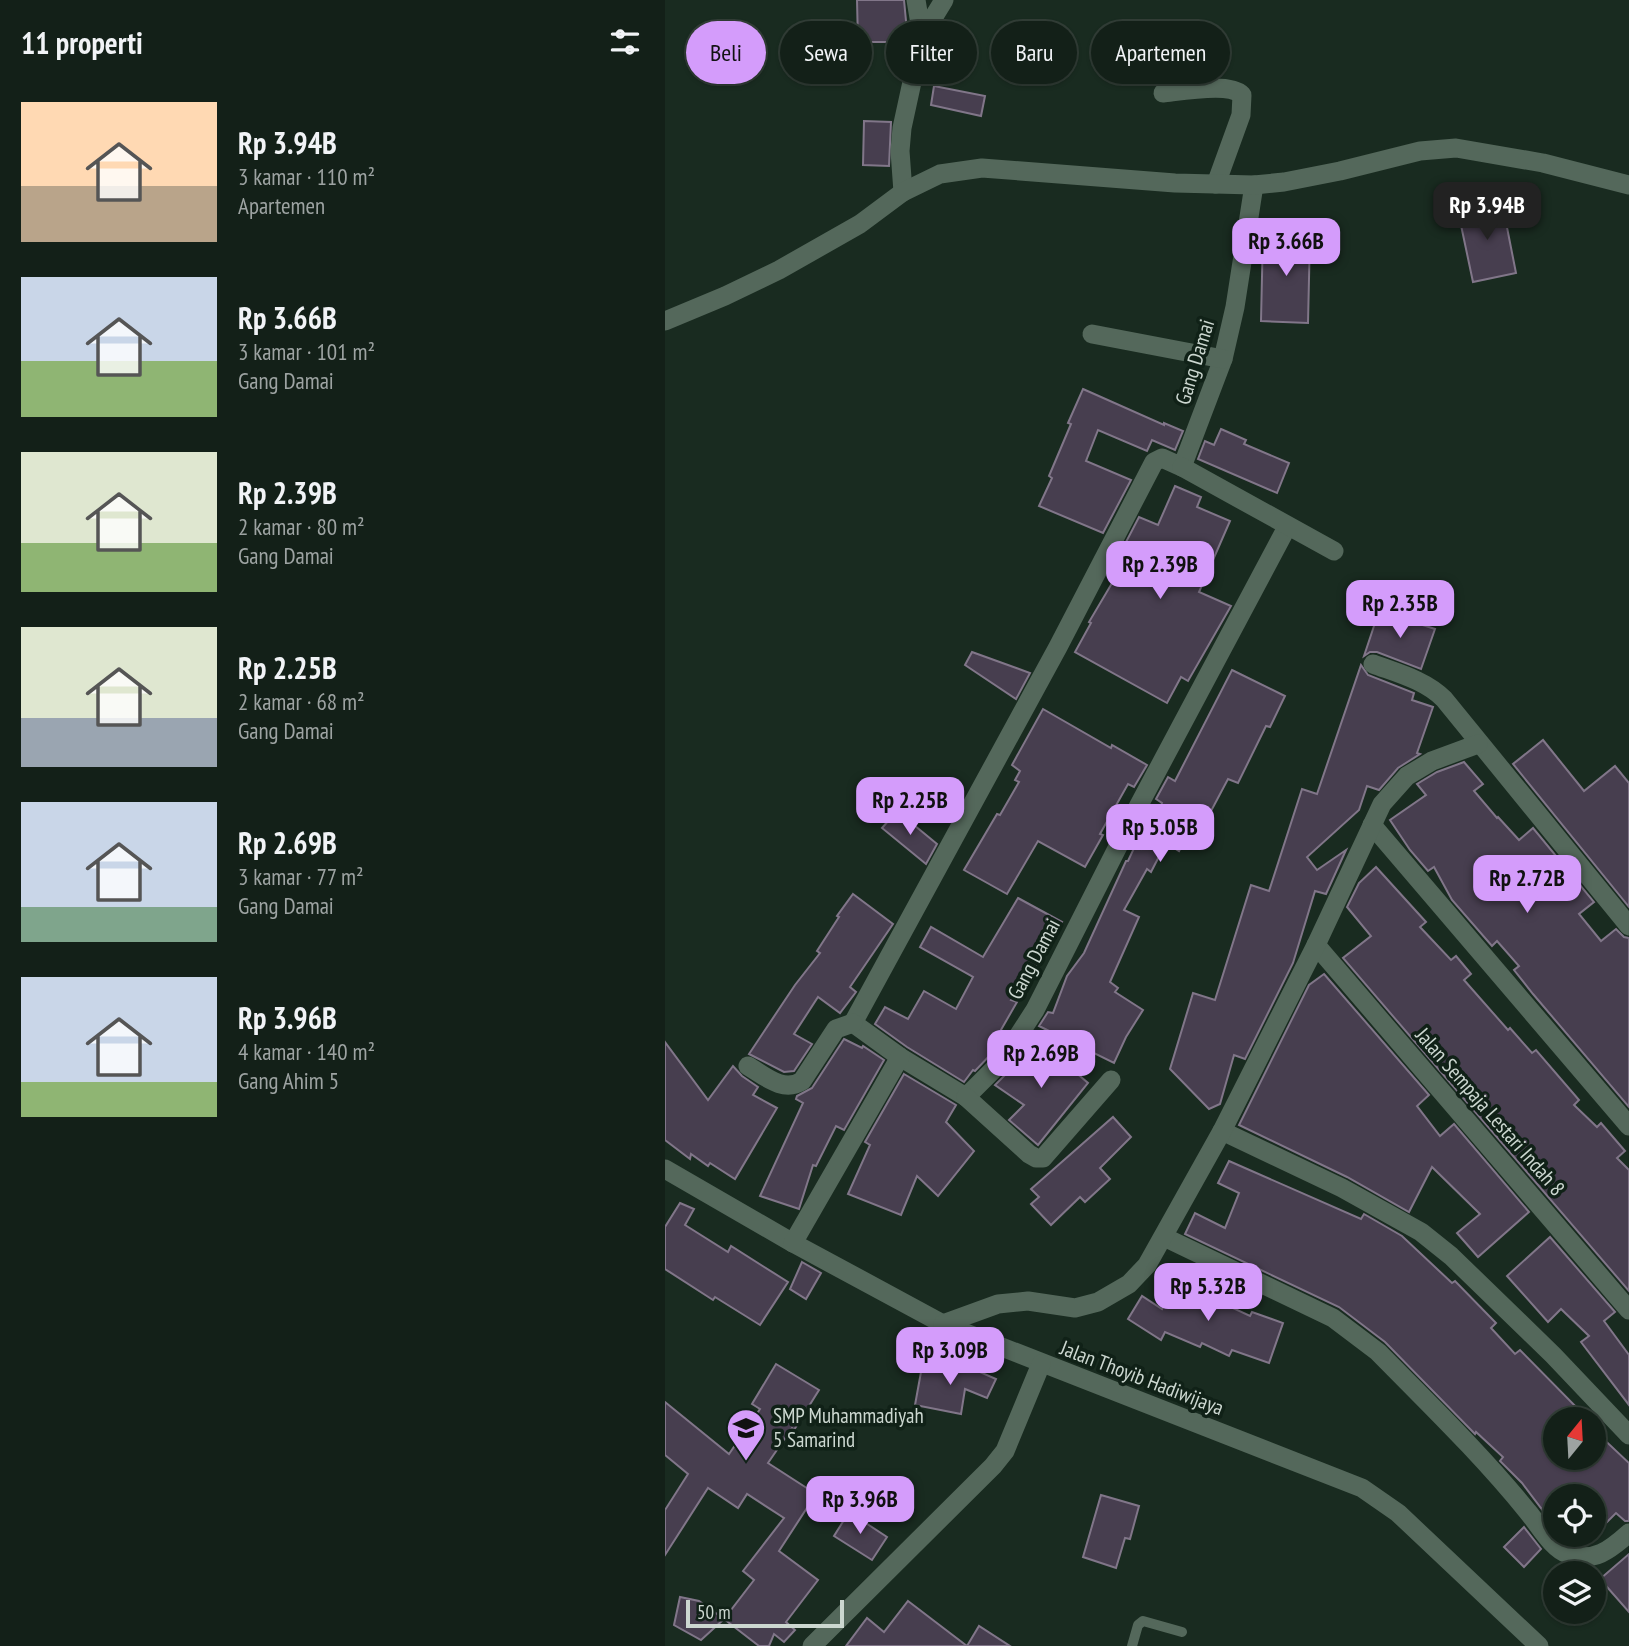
<!DOCTYPE html>
<html lang="id">
<meta charset="utf-8">
<style>
body{margin:0;font-family:"PT Sans Narrow",sans-serif;background:#1c2821;color:#f1f3f6;height:100vh;display:flex;flex-direction:column;font-size:26px;white-space:nowrap}
*{box-sizing:border-box;margin:0}
p{font-size:23px;color:#9da3a2}
.icon{flex:none;width:38px;height:38px;fill:none;stroke:currentColor;stroke-width:2;stroke-linecap:round;stroke-linejoin:round}
.map{position:relative;flex:1;overflow:hidden}
.side{display:flex;flex-direction:column;background:#132018;width:665px}
.side>*{flex:none}
.guide{position:absolute;left:21px;top:21px;width:665px;height:63px;display:flex;gap:14px}
.needle{width:46px;rotate:18deg}
.fabs{position:absolute;left:878px;top:1407px;display:grid;gap:14px}
.fabs a{display:grid;place-items:center;width:63px;height:63px;border-radius:50%;background:#132018;box-shadow:0 2px 5px #0004,0 0 0 2px #323e37;font-size:35px}
.scale{position:absolute;left:21px;bottom:18px;width:158px;box-sizing:border-box;padding-left:7px;border:4px solid #ccd7d0;border-top:0;font-size:19px;line-height:24px;white-space:nowrap;color:#ccd7d0;-webkit-text-stroke:5px #102117;paint-order:stroke}
.price{position:absolute;translate:-50% -60px;padding:0 16px;border-radius:14px;background:#d49cfb;color:#111;font-size:23px;line-height:46px;filter:drop-shadow(0 2px 4px #0008)}
.price::after{content:'';position:absolute;left:50%;top:42px;width:21px;height:16px;margin-left:-10px;background:inherit;clip-path:polygon(0 0,100% 0,50% 100%)}
.price.on{background:#222;color:#fff}
ul{padding:0;list-style:none}
li{display:flex;align-items:center;gap:21px;height:175px;padding:0 21px}
li span{display:grid;place-items:center;flex:none;width:196px;height:140px;border-radius:0px;color:#555}
li>.icon{margin-inline-start:auto}
span .icon{width:84px;height:84px;fill:#fffc;stroke-width:1}
li b{font-size:30px}
h2{display:flex;justify-content:space-between;align-items:center;height:84px;padding:0 21px;font-size:30px}
.tag{padding:0 24px;border-radius:32px;background:#132018;box-shadow:0 2px 5px #0004,0 0 0 2px #323e37;font-size:24px;line-height:63px}
.tag.on{background:#d49cfb;color:#111}
main{display:flex;flex:1;min-height:0}
.map>svg:first-child{display:block}
.building{fill:#473e4f;stroke:#817689;stroke-width:2}
.lines{fill:none;stroke-linecap:round;stroke-linejoin:round}
.service{stroke:#54685b;stroke-width:10}
.minor{stroke:#54685b;stroke-width:19}
.labels{text-anchor:middle;stroke-width:7;stroke-linejoin:round;paint-order:stroke}
.street-label{font-size:21px;fill:#ccd7d0;stroke:#102117}
.poi-label{font-size:21px;fill:#ccd7d0;stroke:#102117;text-anchor:start}
</style>
<main>
<section class="side">
<h2>11 properti<svg class="icon" aria-label="filters" viewBox="0 0 24 24"><path d="M4 7h16M4 17h16"/><circle cx="9" cy="7" r="2"/><circle cx="15" cy="17" r="2"/></svg></h2>
<ul>
<li><span style="background:linear-gradient(#ffd9b3 60%,#b9a48a 0)"><svg class="icon" aria-label="home" viewBox="0 0 24 24"><path d="M3 11l9-7 9 7M6 9v11h12V9"/></svg></span><div><b>Rp 3.94B</b><p>3 kamar · 110 m²</p><p>Apartemen</p></div></li>
<li><span style="background:linear-gradient(#c9d6e8 60%,#8fb573 0)"><svg class="icon" aria-label="home" viewBox="0 0 24 24"><path d="M3 11l9-7 9 7M6 9v11h12V9"/></svg></span><div><b>Rp 3.66B</b><p>3 kamar · 101 m²</p><p>Gang Damai</p></div></li>
<li><span style="background:linear-gradient(#dfe7d0 65%,#8fb573 0)"><svg class="icon" aria-label="home" viewBox="0 0 24 24"><path d="M3 11l9-7 9 7M6 9v11h12V9"/></svg></span><div><b>Rp 2.39B</b><p>2 kamar · 80 m²</p><p>Gang Damai</p></div></li>
<li><span style="background:linear-gradient(#dfe7d0 65%,#9aa5b1 0)"><svg class="icon" aria-label="home" viewBox="0 0 24 24"><path d="M3 11l9-7 9 7M6 9v11h12V9"/></svg></span><div><b>Rp 2.25B</b><p>2 kamar · 68 m²</p><p>Gang Damai</p></div></li>
<li><span style="background:linear-gradient(#c9d6e8 75%,#7fa58c 0)"><svg class="icon" aria-label="home" viewBox="0 0 24 24"><path d="M3 11l9-7 9 7M6 9v11h12V9"/></svg></span><div><b>Rp 2.69B</b><p>3 kamar · 77 m²</p><p>Gang Damai</p></div></li>
<li><span style="background:linear-gradient(#c9d6e8 75%,#8fb573 0)"><svg class="icon" aria-label="home" viewBox="0 0 24 24"><path d="M3 11l9-7 9 7M6 9v11h12V9"/></svg></span><div><b>Rp 3.96B</b><p>4 kamar · 140 m²</p><p>Gang Ahim 5</p></div></li>
</ul>
</section>
<div class="map">
<svg width="964" height="1646" viewBox="0 0 964 1646">
<rect width="100%" height="100%" fill="#192b20"/>
<g class="building">
<polygon points="192,0 239,0 243,42 193,42"/>
<polygon points="269,86 320,96 316,116 266,105"/>
<polygon points="199,121 226,122 224,166 198,165"/>
<polygon points="837,202 851,273 808,282 793,211"/>
<polygon points="598,233 645,235 643,323 596,321"/>
<polygon points="418,389 499,425 499,423 518,431 510,450 487,440 482,451 433,430 421,461 466,480 438,533 374,506 387,478 384,476 406,424 403,423"/>
<polygon points="556,429 581,440 579,444 624,463 612,493 533,459 540,441 549,445"/>
<polygon points="510,486 536,497 532,507 565,521 534,592 566,606 523,681 516,677 502,703 410,652 426,623 424,622 469,546 461,542 474,517 493,525"/>
<polygon points="714,611 770,629 756,669 712,652 705,652 699,656"/>
<polygon points="307,652 365,673 351,699 300,665"/>
<polygon points="696,665 703,675 749,693 747,700 768,707 752,753 755,754 733,768 714,790 702,786 694,810 642,857 652,870 681,850 661,894 650,891 628,963 580,1059 569,1055 555,1104 544,1109 505,1069 528,993 550,1000 586,885 604,891 637,789 652,794"/>
<polygon points="567,670 620,696 605,727 601,726 573,783 563,779 536,830 528,826 514,851 501,843 486,872 482,869 459,910 474,917 445,982 453,988 450,992 478,1010 461,1037 449,1063 374,1026 383,1012 388,1013 402,976 419,953 461,861 463,861 470,846 476,849 497,810 495,809 497,803 491,799 503,777 510,781"/>
<polygon points="378,709 446,748 447,745 482,765 469,787 463,784 435,834 438,835 420,867 373,841 342,894 299,870 332,814 335,815 354,782 350,780 355,771 347,765"/>
<polygon points="878,740 919,791 950,766 964,783 964,907 848,764"/>
<polygon points="799,762 818,784 809,791 832,818 833,817 854,840 868,828 929,902 914,914 936,941 951,929 959,937 964,938 964,1107 868,994 849,970 854,966 832,941 827,946 787,900 769,867 763,871 745,850 725,820 761,795 752,784 772,772"/>
<polygon points="232,811 272,844 261,864 217,828"/>
<polygon points="711,867 761,922 755,927 786,960 791,956 806,974 799,980 843,1030 845,1028 867,1053 871,1050 914,1100 909,1105 932,1127 936,1123 960,1151 952,1158 964,1170 964,1291 678,958 706,936 682,907 694,883"/>
<polygon points="188,894 228,924 185,987 191,992 175,1013 153,997 129,1034 147,1044 129,1071 119,1072 84,1054 130,985 155,953 152,951 174,917 172,916"/>
<polygon points="353,898 397,922 367,973 363,971 346,1000 352,1002 325,1049 329,1051 310,1071 308,1070 299,1082 242,1047 210,1024 220,1007 243,1019 259,991 291,1009 308,977 255,947 266,927 318,957"/>
<polygon points="659,974 764,1095 752,1106 775,1136 789,1124 864,1212 813,1257 792,1233 815,1214 767,1167 744,1212 682,1177 574,1125 644,985"/>
<polygon points="368,1036 423,1083 373,1145 344,1120 359,1105 330,1085 347,1068"/>
<polygon points="179,1039 197,1048 198,1046 219,1060 179,1130 171,1126 151,1166 148,1165 134,1209 95,1196 138,1103 131,1099 132,1096 147,1088"/>
<polygon points="0,1042 43,1100 68,1066 77,1076 93,1087 88,1095 112,1108 70,1179 45,1163 43,1166 26,1154 25,1159 0,1140"/>
<polygon points="239,1074 291,1105 281,1122 309,1151 273,1196 252,1176 236,1215 183,1194 205,1145 200,1142"/>
<polygon points="448,1117 466,1137 435,1168 445,1179 420,1202 415,1197 386,1225 366,1204 374,1197 366,1189"/>
<polygon points="564,1161 696,1219 699,1214 737,1236 787,1283 790,1281 831,1323 826,1328 850,1354 855,1350 923,1419 891,1419 891,1458 929,1458 929,1430 964,1463 964,1521 960,1521 951,1513 929,1535 929,1496 891,1496 891,1528 857,1483 835,1461 838,1457 811,1432 810,1434 720,1342 674,1307 520,1234 530,1213 560,1228 574,1193 553,1183"/>
<polygon points="15,1203 29,1209 20,1225 63,1252 66,1246 123,1282 95,1325 50,1297 48,1300 0,1269 0,1227"/>
<polygon points="885,1237 950,1312 939,1321 964,1355 964,1405 916,1342 924,1336 896,1309 883,1322 842,1276"/>
<polygon points="137,1262 156,1273 141,1299 125,1289"/>
<polygon points="515,1274 531,1282 528,1289 555,1300 555,1302 585,1316 587,1312 618,1323 604,1363 567,1350 564,1356 537,1343 535,1347 500,1332 496,1340 463,1319 477,1296 497,1309"/>
<polygon points="258,1361 315,1372 331,1379 322,1398 300,1389 296,1414 250,1405"/>
<polygon points="111,1364 154,1390 129,1430 127,1428 103,1463 151,1494 114,1551 153,1580 121,1622 130,1630 119,1642 109,1634 104,1646 94,1646 59,1619 36,1640 9,1625 15,1597 34,1601 59,1619 89,1580 78,1571 119,1518 82,1494 73,1508 43,1488 0,1555 0,1510 23,1474 0,1455 0,1402 64,1454 95,1409 87,1404"/>
<polygon points="436,1495 474,1506 465,1539 460,1538 451,1568 418,1557"/>
<polygon points="184,1512 222,1537 207,1560 169,1536"/>
<polygon points="859,1527 876,1549 859,1567 839,1547"/>
<polygon points="964,1554 964,1612 935,1579"/>
<polygon points="243,1601 302,1646 314,1626 345,1646 181,1646 202,1618 219,1632"/>
</g>
<g class="lines">
<polyline class="service" points="467,1646 473,1625 478,1621 517,1632"/>
<g class="minor">
<polyline points="251,0 257,36"/>
<path d="M498,93C516,91 565,82 577,95L576,115L551,184"/>
<polyline points="589,185 570,307 558,359 517,467 497,458 489,462 393,647 188,1023 235,1057 301,1097 337,1061 370,1010 474,805 622,527"/>
<polyline points="238,192 235,151 237,128 257,36 279,0"/>
<polyline points="0,321 60,296 114,270 195,224 238,192 275,174 317,168 510,183 589,185 619,182 675,171 755,151 791,148 878,163 964,185"/>
<polyline points="427,334 558,359"/>
<polyline points="517,467 669,551"/>
<path d="M708,664C732,673 760,680 779,699L964,926"/>
<polyline points="707,825 964,1126"/>
<polyline points="651,945 964,1310"/>
<path d="M83,1066C100,1076 118,1093 137,1081L171,1029L188,1023"/>
<polyline points="301,1097 364,1154 371,1158 378,1158 446,1080"/>
<polyline points="557,1131 677,1188 756,1232 786,1256 888,1355 964,1435"/>
<polyline points="0,1169 128,1243 278,1324 697,1488 733,1513 874,1646"/>
<path d="M499,1237L668,1318L713,1352C764,1404 817,1455 863,1512C874,1525 887,1549 903,1554C929,1563 945,1550 964,1533"/>
<polyline points="128,1243 235,1057"/>
<polyline points="278,1324 333,1304 363,1301 410,1308 433,1302 464,1284 482,1265 557,1131 651,945 717,804 742,776 767,761 813,744"/>
<polyline points="147,1646 328,1466 340,1451 376,1364"/>
</g>
</g>
<defs>
<g id="school-pin" transform="scale(2.0125)"><path d="M0 17L-7.5 6A9.5 9.5 0 1 1 7.5 6Z" fill="#d49cfb" stroke="#102117"/><path d="M0-5L7-2L0 1L-7-2ZM-4 1L0 2.5L4 1V4Q0 6-4 4Z" fill="#111"/></g>
</defs>
<g fill-rule="evenodd">
<use href="#school-pin" x="81" y="1428"/>
</g>
<g class="labels">
<g class="street-label">
<text transform="translate(530 362) rotate(-73)" y="7">Gang Damai</text>
<text transform="translate(369 959) rotate(-62)" y="7">Gang Damai</text>
<text transform="translate(825 1112) rotate(49)" y="7">Jalan Sempaja Lestari Indah 8</text>
<text transform="translate(477 1378) rotate(21)" y="7">Jalan Thoyib Hadiwijaya</text>
</g>
<g class="poi-label">
<text x="108" y="1423">SMP Muhammadiyah<tspan x="108" dy="24">5 Samarind</tspan></text>
</g>
</g>
</svg>
<div class="fabs">
<a><svg class="needle" viewBox="-14 -14 28 28"><path d="M0-13l5 13h-10z" fill="#e53935"/><path d="M0 13l5-13h-10z" fill="#9da3a2"/></svg></a>
<a><svg class="icon" aria-label="locate" viewBox="0 0 24 24"><circle cx="12" cy="12" r="6"/><path d="M12 2v4M12 18v4M2 12h4M18 12h4"/></svg></a>
<a><svg class="icon" aria-label="layers" viewBox="0 0 24 24"><path d="M12 4l9 5-9 5-9-5zM3 14l9 5 9-5"/></svg></a>
</div>
<div class="scale">50 m</div>
<b class="price on" style="left:822px;top:242px">Rp 3.94B</b>
<b class="price" style="left:621px;top:278px">Rp 3.66B</b>
<b class="price" style="left:495px;top:601px">Rp 2.39B</b>
<b class="price" style="left:735px;top:640px">Rp 2.35B</b>
<b class="price" style="left:245px;top:837px">Rp 2.25B</b>
<b class="price" style="left:495px;top:864px">Rp 5.05B</b>
<b class="price" style="left:862px;top:915px">Rp 2.72B</b>
<b class="price" style="left:376px;top:1090px">Rp 2.69B</b>
<b class="price" style="left:543px;top:1323px">Rp 5.32B</b>
<b class="price" style="left:285px;top:1387px">Rp 3.09B</b>
<b class="price" style="left:195px;top:1536px">Rp 3.96B</b>
<div class="guide">
<a class="tag on">Beli</a>
<a class="tag">Sewa</a>
<a class="tag">Filter</a>
<a class="tag">Baru</a>
<a class="tag">Apartemen</a>
</div>
</div>
</main>
